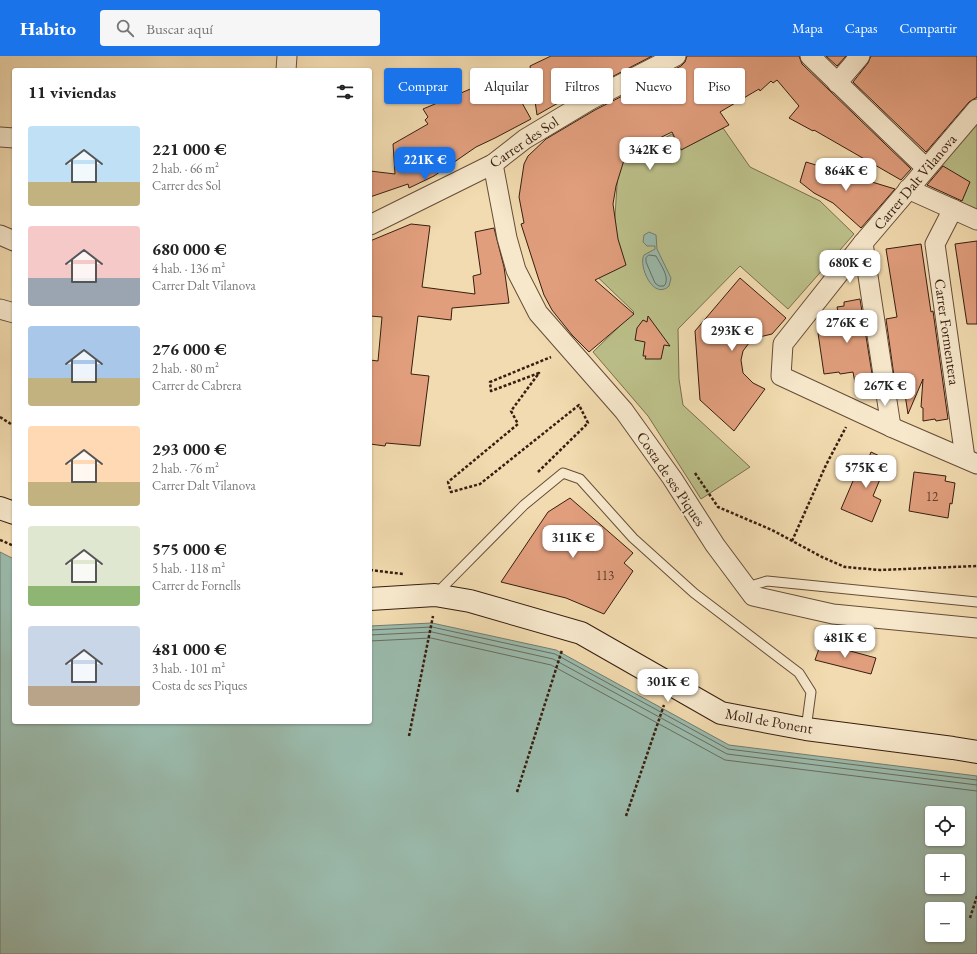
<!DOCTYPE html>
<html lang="es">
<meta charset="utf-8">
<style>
body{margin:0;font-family:"EB Garamond",serif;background:#f6f6f6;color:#222;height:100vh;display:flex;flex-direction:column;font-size:15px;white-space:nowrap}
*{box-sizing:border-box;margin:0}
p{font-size:13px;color:#767676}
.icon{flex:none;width:22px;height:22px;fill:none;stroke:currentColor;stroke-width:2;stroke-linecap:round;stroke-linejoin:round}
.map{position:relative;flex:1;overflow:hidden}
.panel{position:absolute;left:12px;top:12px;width:360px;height:656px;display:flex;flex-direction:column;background:#fff;border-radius:4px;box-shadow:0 1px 3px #0004}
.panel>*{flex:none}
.guide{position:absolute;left:384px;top:12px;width:380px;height:36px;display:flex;gap:8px}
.buttons{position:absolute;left:925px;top:750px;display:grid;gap:8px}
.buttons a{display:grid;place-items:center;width:40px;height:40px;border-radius:4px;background:#fff;box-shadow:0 1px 3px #0004;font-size:20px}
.price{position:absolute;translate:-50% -34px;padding:0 9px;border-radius:8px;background:#fff;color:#222;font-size:13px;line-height:26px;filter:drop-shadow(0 1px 2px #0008)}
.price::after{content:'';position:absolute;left:50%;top:24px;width:12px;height:9px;margin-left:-6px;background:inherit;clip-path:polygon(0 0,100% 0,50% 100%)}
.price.active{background:#1a73e8;color:#fff}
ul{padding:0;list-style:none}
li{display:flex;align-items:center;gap:12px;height:100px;padding:0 16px}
li span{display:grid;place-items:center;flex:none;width:112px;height:80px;border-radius:4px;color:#555}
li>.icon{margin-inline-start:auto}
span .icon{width:48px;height:48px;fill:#fffc;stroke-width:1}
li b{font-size:17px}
h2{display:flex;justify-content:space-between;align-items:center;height:48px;padding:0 16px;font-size:17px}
.tag{padding:0 14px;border-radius:4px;background:#fff;box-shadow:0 1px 3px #0004;font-size:14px;line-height:36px}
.tag.active{background:#1a73e8;color:#fff}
header{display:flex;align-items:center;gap:24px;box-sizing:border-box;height:56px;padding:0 20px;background:#1a73e8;color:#fff}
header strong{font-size:19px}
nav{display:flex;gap:22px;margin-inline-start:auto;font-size:14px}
.search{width:280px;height:36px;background:#f6f6f6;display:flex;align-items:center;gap:10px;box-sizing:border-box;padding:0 14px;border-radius:4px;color:#767676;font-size:15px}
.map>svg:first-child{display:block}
.green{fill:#bcc08a;stroke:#7a6f4d}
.water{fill:#9bbbad;stroke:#737c6e;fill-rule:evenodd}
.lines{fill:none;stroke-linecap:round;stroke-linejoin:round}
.shore{stroke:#696c5e;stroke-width:1}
.building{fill:#e19e7d;stroke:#371e10}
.lane-casing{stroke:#664d38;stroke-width:11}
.street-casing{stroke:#664d38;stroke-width:21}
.secondary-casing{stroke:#371e10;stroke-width:24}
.path{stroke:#371e10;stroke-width:2.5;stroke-dasharray:3 2;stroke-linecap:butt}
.lane{stroke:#f7e8cc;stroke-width:9}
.street{stroke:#f7e8cc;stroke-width:19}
.secondary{stroke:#f7e8cc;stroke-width:22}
.labels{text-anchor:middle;stroke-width:3;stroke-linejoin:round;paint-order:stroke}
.number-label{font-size:13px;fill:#623e2b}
.street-label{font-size:15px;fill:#371e10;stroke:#f7e8cc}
</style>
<header>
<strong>Habito</strong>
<div class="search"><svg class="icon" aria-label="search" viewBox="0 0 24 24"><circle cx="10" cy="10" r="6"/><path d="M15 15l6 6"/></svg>Buscar aquí</div>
<nav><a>Mapa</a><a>Capas</a><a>Compartir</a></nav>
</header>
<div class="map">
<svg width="977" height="898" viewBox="0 0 977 898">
<rect width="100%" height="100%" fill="#f2dbb0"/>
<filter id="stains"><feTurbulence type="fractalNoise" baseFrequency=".005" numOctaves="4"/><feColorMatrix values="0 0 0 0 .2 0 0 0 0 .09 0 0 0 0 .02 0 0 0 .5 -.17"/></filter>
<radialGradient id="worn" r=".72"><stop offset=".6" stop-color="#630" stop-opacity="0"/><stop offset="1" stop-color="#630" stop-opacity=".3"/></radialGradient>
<g class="green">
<polygon points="977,63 977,153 960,146 967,127 935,109"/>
<polygon points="723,72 750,111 820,145 854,178 788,253 740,210 678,273 679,323 683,349 750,411 701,443 648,360 593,296 634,256 559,184 613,190 618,114 626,103 672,78 681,93"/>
</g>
<g class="water">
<path d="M649,176L656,179L657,193L671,222L669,230C653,245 638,209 644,199L655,193V190H647L643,186L644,179Z"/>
<path d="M0,496L14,503V666H370V570L432,567L556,594L729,689L977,720V898H0ZM932,757H958V783H932ZM932,805H958V831H932ZM932,853H958V879H932Z"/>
</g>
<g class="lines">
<g class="shore">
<path d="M649,199L656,200C660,208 671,222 664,230H659L655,227L646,206V202Z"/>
<polyline points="370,574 432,571 555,598 728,693 977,724"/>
<polyline points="370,579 432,576 553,603 727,698 977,729"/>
<polyline points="370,585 431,582 551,609 725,704 977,735"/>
</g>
</g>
<g class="building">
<polygon points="551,0 652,0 606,24 604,21 537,59 530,10"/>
<polygon points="687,0 799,0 802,8 911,113 901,124 814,74 813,75 789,62 799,50 777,24 773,27 771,25 760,35 759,33 720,56 729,69 681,94 672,76 641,91 642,96 624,104 616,130 613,148 618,183 626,209 595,224 634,258 589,296 572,279 552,254 544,239 538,221 521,168 524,167 519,141 524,108 528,100 546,83 595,54 681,10 685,6"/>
<polygon points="826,0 846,0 837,10"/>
<polygon points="871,0 977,0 977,41 969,46 926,96 853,26 868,7"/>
<polygon points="506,18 531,63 495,82 476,91 434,120 409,132 408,128 370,141 370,115 395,118 393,88 428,68 425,64 428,61 423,53"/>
<polygon points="806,106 895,133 861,172 833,147 814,137 800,126"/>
<polygon points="943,110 970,126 962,145 927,129"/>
<polygon points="411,168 430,170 422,231 475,238 473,220 481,218 475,176 494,172 504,211 509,247 452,252 451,264 418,260 411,318 429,320 420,390 386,387 385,390 370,388 370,304 378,305 382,261 370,260 370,185"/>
<polygon points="977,185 977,268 967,268 955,188"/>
<polygon points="921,188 931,256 933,255 948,363 936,365 935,363 923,365 923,352 921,351 923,323 908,358 902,319 894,320 886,263 897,261 886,193"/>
<polygon points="740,222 786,262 772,278 755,282 749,287 743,295 741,304 743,317 753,327 765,333 734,375 700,344 695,275"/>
<polygon points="860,243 873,324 855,327 853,316 840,318 839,316 824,318 818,277 831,275 829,262 839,260 837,251 844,250 844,246"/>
<polygon points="648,260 670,290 664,289 661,303 645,303 646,300 643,300 645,286 635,284 637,272 643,264 647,266"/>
<polygon points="871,396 888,404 873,440 881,444 872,466 841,453 862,404 867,406"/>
<polygon points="914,416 946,420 945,425 955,427 952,448 950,447 948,462 909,455"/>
<polygon points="570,442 633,497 624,507 633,515 604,558 566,542 501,526 548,456"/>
<polygon points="821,587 876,602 871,618 815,604"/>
</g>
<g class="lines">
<g class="lane-casing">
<g id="lane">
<polyline points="747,531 767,525 977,546"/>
<polyline points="436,538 524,449 563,417 580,423 633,482 694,537 799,617 811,636 806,673"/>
</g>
</g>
<g class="street-casing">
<g id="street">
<polyline points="810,0 926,112"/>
<polyline points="286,14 287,0"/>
<polyline points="837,27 860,0"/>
<polyline points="977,53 863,187 783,288 781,320 891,371 977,408"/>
<polyline points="0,81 14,82"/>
<polyline points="493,108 507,182 516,214 538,257 624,355 672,422 715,489 753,540 833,558 977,572"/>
<polyline points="908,133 977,164"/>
<polyline points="953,153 935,188 965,402"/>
<polyline points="370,169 493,108 525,83 590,44 676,0"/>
<polyline points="0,179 14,185"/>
<polyline points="863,187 891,371"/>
<polyline points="0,253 14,257"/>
</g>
</g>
<g class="secondary-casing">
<g id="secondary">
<polyline points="0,452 14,457"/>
<polyline points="370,543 435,539 470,545 581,577 721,657 806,673 953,692 977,696"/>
</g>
</g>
<g class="path">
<polyline points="0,361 14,370"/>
<polyline points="538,416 588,367 579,349 480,428 451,436 448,426 518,368 511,355 539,317 491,335 490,326 551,301"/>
<polyline points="695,417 718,451 772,474 822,501 845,511 880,514 977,510"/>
<polyline points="0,484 14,490"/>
<polyline points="792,485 826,409 846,371"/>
<polyline points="370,514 403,518"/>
<polyline points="409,680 433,560"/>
<polyline points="517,736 562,594"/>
<polyline points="626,760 664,649"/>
<polyline points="970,862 977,840"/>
</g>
<use href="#lane" class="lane"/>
<use href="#street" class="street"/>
<use href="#secondary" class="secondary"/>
</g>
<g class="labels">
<g class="number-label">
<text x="932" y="445">12</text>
<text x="605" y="524">113</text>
</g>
<g class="street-label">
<text transform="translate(524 86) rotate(-34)" y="5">Carrer des Sol</text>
<text transform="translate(915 126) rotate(-50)" y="5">Carrer Dalt Vilanova</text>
<text transform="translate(947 276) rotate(82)" y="5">Carrer Formentera</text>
<text transform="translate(671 423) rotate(56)" y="5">Costa de ses Piques</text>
<text transform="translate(769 665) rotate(10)" y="5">Moll de Ponent</text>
</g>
</g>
<rect width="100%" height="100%" filter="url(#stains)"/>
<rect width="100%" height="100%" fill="url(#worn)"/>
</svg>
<div class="buttons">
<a><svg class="icon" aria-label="locate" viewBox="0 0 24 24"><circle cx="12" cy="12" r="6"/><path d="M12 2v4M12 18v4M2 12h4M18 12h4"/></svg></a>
<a>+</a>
<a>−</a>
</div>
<b class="price" style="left:650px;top:115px">342K €</b>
<b class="price active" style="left:425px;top:125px">221K €</b>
<b class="price" style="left:846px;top:136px">864K €</b>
<b class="price" style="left:850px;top:228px">680K €</b>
<b class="price" style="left:847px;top:288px">276K €</b>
<b class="price" style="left:732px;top:296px">293K €</b>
<b class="price" style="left:885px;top:351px">267K €</b>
<b class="price" style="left:866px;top:433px">575K €</b>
<b class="price" style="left:573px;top:503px">311K €</b>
<b class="price" style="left:845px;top:603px">481K €</b>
<b class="price" style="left:668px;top:647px">301K €</b>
<div class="guide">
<a class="tag active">Comprar</a>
<a class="tag">Alquilar</a>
<a class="tag">Filtros</a>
<a class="tag">Nuevo</a>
<a class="tag">Piso</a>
</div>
<section class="panel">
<h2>11 viviendas<svg class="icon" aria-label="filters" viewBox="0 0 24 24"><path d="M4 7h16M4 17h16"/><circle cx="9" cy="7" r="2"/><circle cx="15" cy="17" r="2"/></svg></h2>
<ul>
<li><span style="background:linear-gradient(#bfe0f5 70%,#c2b280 0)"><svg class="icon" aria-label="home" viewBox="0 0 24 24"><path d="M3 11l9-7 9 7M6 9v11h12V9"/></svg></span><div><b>221 000 €</b><p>2 hab. · 66 m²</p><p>Carrer des Sol</p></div></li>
<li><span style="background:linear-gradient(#f6c9c9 65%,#9aa5b1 0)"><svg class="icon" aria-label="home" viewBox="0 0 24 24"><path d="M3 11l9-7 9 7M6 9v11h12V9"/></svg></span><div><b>680 000 €</b><p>4 hab. · 136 m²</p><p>Carrer Dalt Vilanova</p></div></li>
<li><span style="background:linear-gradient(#a9c7e8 65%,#c2b280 0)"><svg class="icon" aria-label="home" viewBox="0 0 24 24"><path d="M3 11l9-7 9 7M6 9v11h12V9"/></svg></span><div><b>276 000 €</b><p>2 hab. · 80 m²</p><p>Carrer de Cabrera</p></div></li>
<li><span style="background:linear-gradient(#ffd9b3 70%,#c2b280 0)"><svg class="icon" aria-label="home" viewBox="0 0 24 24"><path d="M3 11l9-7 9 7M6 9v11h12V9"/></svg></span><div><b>293 000 €</b><p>2 hab. · 76 m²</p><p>Carrer Dalt Vilanova</p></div></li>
<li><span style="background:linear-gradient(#dfe7d0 75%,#8fb573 0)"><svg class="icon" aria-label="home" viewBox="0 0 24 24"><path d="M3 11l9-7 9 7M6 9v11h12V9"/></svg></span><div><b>575 000 €</b><p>5 hab. · 118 m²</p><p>Carrer de Fornells</p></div></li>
<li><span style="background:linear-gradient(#c9d6e8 75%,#b9a48a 0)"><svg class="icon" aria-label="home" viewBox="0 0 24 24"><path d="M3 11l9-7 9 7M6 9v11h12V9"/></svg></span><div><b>481 000 €</b><p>3 hab. · 101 m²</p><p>Costa de ses Piques</p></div></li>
</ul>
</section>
</div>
